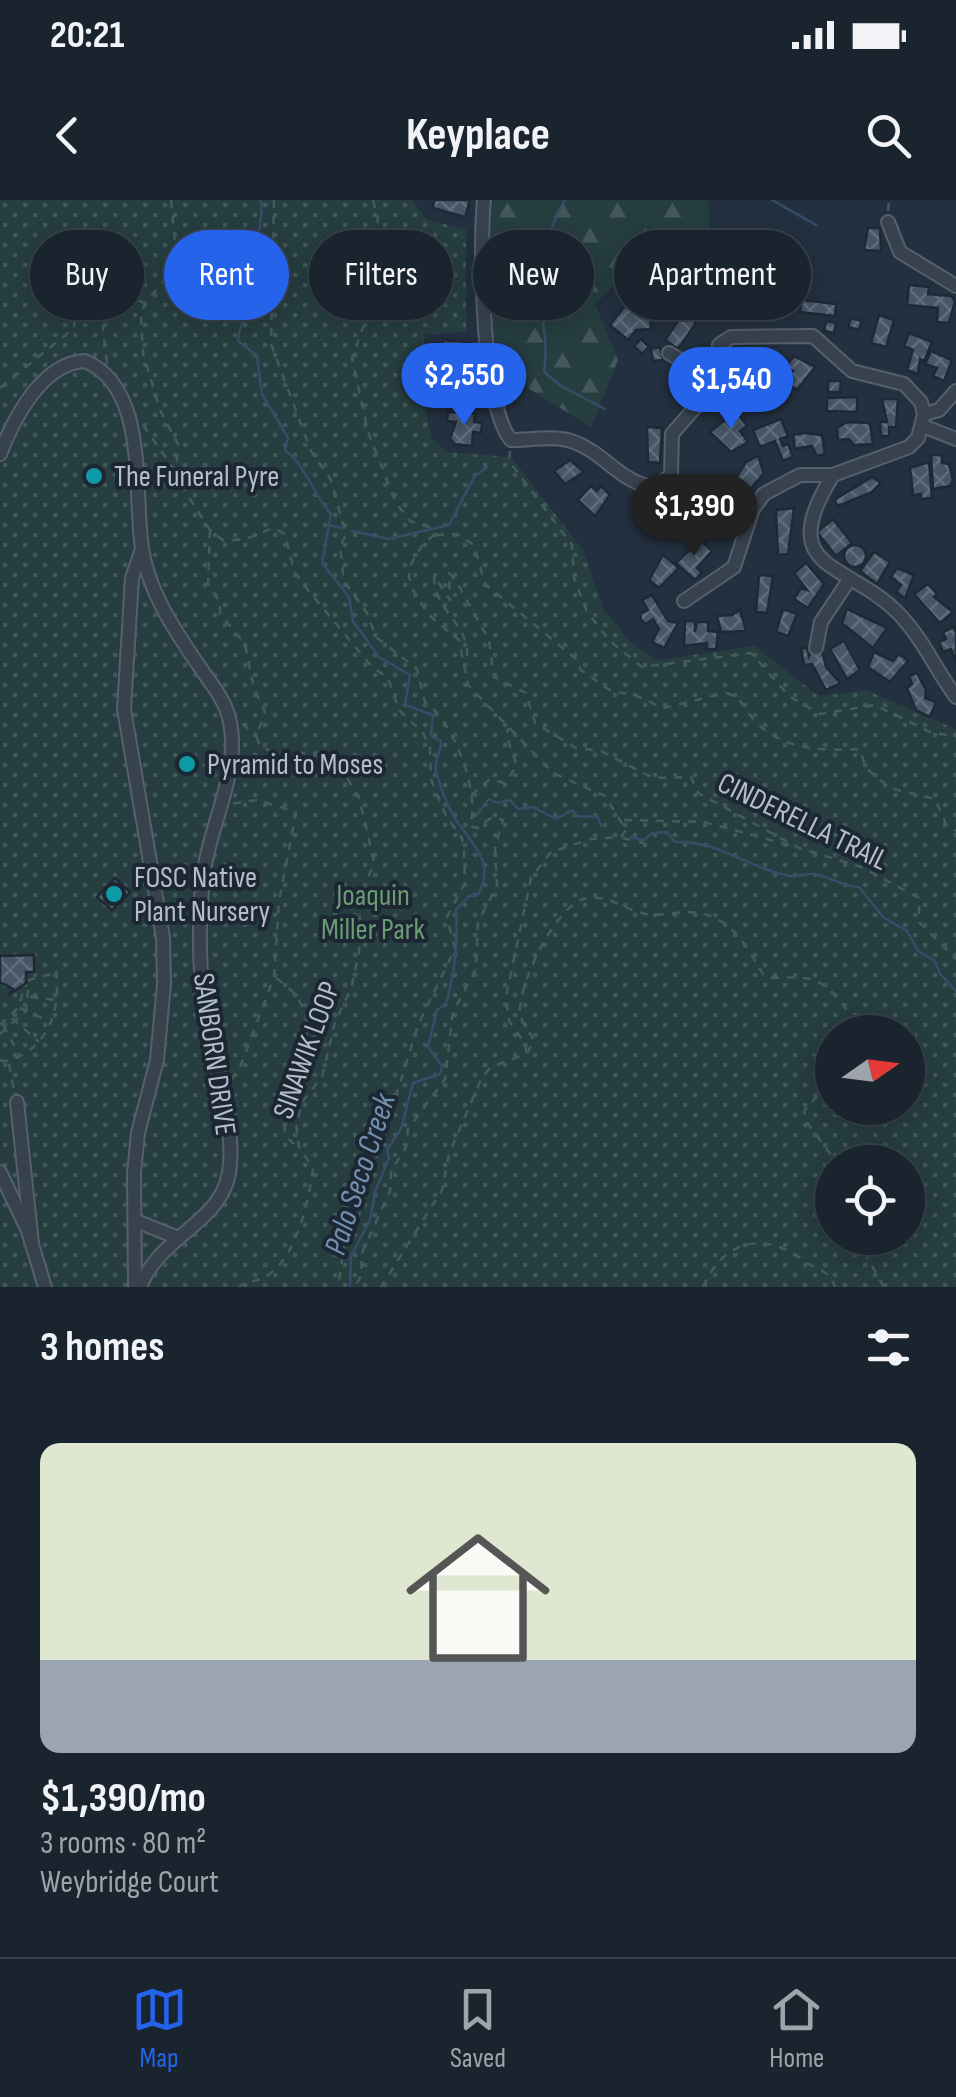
<!DOCTYPE html>
<meta charset="utf-8">
<style>
body{margin:0;font-family:"Sofia Sans Condensed",sans-serif;background:#232c37;color:#f1f3f6;height:100vh;display:flex;flex-direction:column;font-size:38px;white-space:nowrap}
*{box-sizing:border-box;margin:0}
p{font-size:32px;color:#9fa4aa}
.icon{flex:none;width:55px;height:55px;fill:none;stroke:currentColor;stroke-width:2;stroke-linecap:round;stroke-linejoin:round}
.map{position:relative;height:1087px;overflow:hidden}
.drawer{display:flex;flex-direction:column;background:#1a242f;flex:1}
.drawer>*{flex:none}
.top-card{position:absolute;left:30px;top:30px;width:898px;height:90px;display:flex;gap:20px}
.needle{width:65px;rotate:76deg}
.controls{position:absolute;left:815px;top:815px;display:grid;gap:20px}
.controls a{display:grid;place-items:center;width:110px;height:110px;border-radius:50%;background:#1a242f;box-shadow:0 5px 25px #0003,0 0 0 2px #38414b;font-size:50px}
.price{position:absolute;translate:-50% -85px;padding:0 22px;border-radius:35px;background:#2563eb;color:#fff;font-size:32px;line-height:65px;filter:drop-shadow(0 2px 5px #0008)}
.price::after{content:'';position:absolute;left:50%;top:60px;width:30px;height:22px;margin-left:-15px;background:inherit;clip-path:polygon(0 0,100% 0,50% 100%)}
.price.active{background:#222;color:#fff}
ul{padding:0;list-style:none}
li{display:grid;align-content:center;gap:20px;height:530px;padding:0 40px}
li span{display:grid;place-items:center;height:310px;border-radius:20px;color:#555}
li>.icon{margin-inline-start:auto}
span .icon{width:180px;height:180px;fill:#fffc;stroke-width:1}
li b{font-size:42px}
h2{display:flex;justify-content:space-between;align-items:center;height:120px;padding:0 40px;font-size:42px}
.chip{padding:0 35px;border-radius:45px;background:#1a242f;box-shadow:0 5px 25px #0003,0 0 0 2px #38414b;font-size:35px;line-height:90px}
.chip.active{background:#2563eb;color:#fff}
.status{display:flex;justify-content:space-between;align-items:center;height:70px;padding:0 50px;background:#1a242f;direction:ltr}
.status svg{height:28px;fill:currentColor}
header{display:flex;justify-content:space-between;align-items:center;height:130px;padding:0 40px;background:#1a242f;font-size:45px;font-weight:700}
.dock{display:flex;justify-content:space-around;align-items:center;height:140px;border-top:2px solid #38414b;background:#1a242f;font-size:28px;color:#9fa4aa}
.dock a{display:grid;justify-items:center;gap:5px}
.dock .active{color:#2563eb}
.map>svg:first-child{display:block}
.forest{fill:url(#forest-firs)}
.park{fill:url(#park-dots);fill-rule:evenodd}
.lines{fill:none;stroke-linecap:round;stroke-linejoin:round}
.stream{stroke:#374d67;stroke-width:2.5}
.building{fill:url(#building-cross-hatch);stroke:#1f2936;stroke-width:2.5}
.minor-casing{stroke:#56606d;stroke-width:16}
.path{stroke:#445b5d;stroke-width:2.5;stroke-dasharray:8 8;stroke-linecap:butt}
.minor{stroke:#38424f;stroke-width:12}
.culture-dot{fill:#0f9aa8;stroke:#1d2734;stroke-width:4}
.labels{text-anchor:middle;stroke-width:8;stroke-linejoin:round;paint-order:stroke}
.poi-label{font-size:30px;fill:#b4bdca;stroke:#1d2734;text-anchor:start}
.street-label{font-size:30px;fill:#b4bdca;stroke:#1d2734}
.park-label{font-size:30px;fill:#6a9c74;stroke:#1d2734}
.water-label{font-size:32px;font-style:italic;fill:#738fae;stroke:#1d2734}
</style>
<div class="status"><b>20:21</b><svg viewBox="0 0 49 12"><path d="M0 12V9h3v3zM5 12V6h3v6zM10 12V3h3v9zM15 12V0h3v12zM26 1h20v11H26zM47 4h2v5h-2z"/></svg></div>
<header><svg class="icon" aria-label="back" viewBox="0 0 24 24"><path d="M15 5l-7 7 7 7"/></svg>Keyplace<svg class="icon" aria-label="search" viewBox="0 0 24 24"><circle cx="10" cy="10" r="6"/><path d="M15 15l6 6"/></svg></header>
<div class="map">
<svg width="956" height="1087" viewBox="0 0 956 1087">
<defs>
<pattern id="forest-firs" width="22" height="20" patternUnits="userSpaceOnUse" patternTransform="scale(2.5)"><rect width="22" height="20" fill="#263e40"/><path d="M5 1l3.5 6h-7zM16 11l3.5 6h-7z" fill="#43585a"/></pattern>
<pattern id="park-dots" width="8" height="8" patternUnits="userSpaceOnUse" patternTransform="scale(2.5)"><rect width="8" height="8" fill="#263e40"/><path d="M2 2h.1M6 6h.1" fill="none" stroke="#43585a" stroke-width="1.8" stroke-linecap="round"/></pattern>
<pattern id="building-cross-hatch" width="8" height="8" patternUnits="userSpaceOnUse" patternTransform="scale(2.5)"><rect width="8" height="8" fill="#475666"/><path d="M0 0l8 8M0 8l8-8" fill="none" stroke="#5f6c7b"/></pattern>
</defs>
<rect width="100%" height="100%" fill="#23303f"/>
<path class="forest" d="M494,0H708L712,53L632,67L595,104L618,160L591,227L497,169C493,117 477,50 494,0Z"/>
<path class="park" d="M0,0H412L426,19L466,30V132L425,134L421,187L432,239L448,252L511,257L583,350L604,410L631,442L657,460L755,446L818,496L866,490L956,529V1087H0ZM832,832H908V908H832ZM832,962H908V1038H832Z"/>
<g class="lines">
<g class="stream">
<path d="M261,0C263,18 258,36 254,54C250,68 262,85 256,100C248,118 241,116 238,141L257,156L262,194L288,238L285,250C307,267 313,295 331,314L322,363L349,397L353,421L379,457L410,475L405,505L433,515L431,536L441,541C442,552 433,560 436,571C440,587 448,608 456,620C473,645 496,663 478,695L469,696L456,710C458,744 455,770 446,804L437,810L428,847L442,866L440,874L413,883L401,929L387,950L389,958L375,992L370,1020L351,1056L350,1087"/>
<path d="M565,0C551,25 538,60 539,89C541,118 549,142 544,172L561,186L605,209"/>
<polyline points="772,0 816,25"/>
<polyline points="330,325 342,328"/>
<polyline points="352,331 389,339 449,325 474,277 487,267"/>
<polyline points="478,613 489,599 497,603 510,600 518,609 533,607 556,619 572,610 577,616 598,617 601,626"/>
<path d="M631,637L644,640L652,633L667,632L675,642C719,640 749,669 791,676C799,677 807,673 815,674C831,677 841,686 859,687L883,717L907,731L918,751L935,761L940,774L956,791"/>
</g>
</g>
<g class="building">
<polygon points="434,0 470,0 465,17 433,8"/>
<polygon points="868,28 880,28 881,51 864,50"/>
<polygon points="909,85 929,87 928,94 951,96 955,101 949,123 937,122 938,108 907,105"/>
<polygon points="787,99 789,110 764,115 762,104"/>
<polygon points="802,100 836,104 835,116 800,112"/>
<polygon points="625,106 641,118 650,117 651,129 636,130 628,140 610,125"/>
<polygon points="724,107 756,107 756,117 724,118"/>
<polygon points="683,114 696,123 678,149 665,140"/>
<polygon points="879,115 894,120 886,147 871,143"/>
<polygon points="851,118 862,121 859,130 848,127"/>
<polygon points="826,121 836,123 834,133 824,131"/>
<polygon points="909,133 932,142 924,161 920,159 918,174 907,170 913,150 904,146"/>
<polygon points="641,139 649,147 642,154 634,146"/>
<polygon points="443,140 467,142 466,152 456,151 455,172 441,172"/>
<polygon points="660,147 663,160 653,161 651,149"/>
<polygon points="931,151 952,160 944,181 933,176 937,168 925,164"/>
<polygon points="794,156 815,167 797,190 785,181 793,171 786,166"/>
<polygon points="747,158 756,159 754,177 733,174 735,160"/>
<polygon points="443,177 458,178 462,196 467,197 467,208 446,207"/>
<polygon points="828,181 841,181 840,192 828,192"/>
<polygon points="754,182 770,183 769,198 753,197"/>
<polygon points="857,197 857,212 827,211 827,198"/>
<polygon points="882,199 898,199 896,227 889,227 889,236 881,236 880,222 887,222"/>
<polygon points="736,211 747,226 740,231 748,242 731,252 710,232"/>
<polygon points="448,212 475,214 474,222 482,223 481,233 473,232 472,246 454,244 450,238 456,222 447,221"/>
<polygon points="781,219 788,236 780,239 783,246 788,244 793,257 783,261 775,241 760,247 753,230"/>
<polygon points="847,222 870,223 873,244 854,245 849,239 838,240 837,228"/>
<polygon points="647,227 662,228 660,263 648,262"/>
<polygon points="804,233 822,235 825,254 817,256 812,246 795,249 793,235"/>
<polygon points="931,255 942,255 942,263 949,264 953,280 950,286 933,289"/>
<polygon points="758,256 764,273 741,300 731,286 746,262"/>
<polygon points="570,260 584,272 565,284 554,271"/>
<polygon points="929,262 932,298 921,299 921,294 913,295 910,268"/>
<polygon points="872,277 881,283 872,292 838,306 834,300"/>
<polygon points="591,286 597,291 601,286 610,295 595,316 578,300"/>
<polygon points="720,289 732,294 717,325 702,318"/>
<polygon points="794,308 788,354 778,355 776,310"/>
<polygon points="723,319 732,321 730,332 720,329"/>
<polygon points="833,319 852,343 836,356 817,332"/>
<polygon points="700,340 712,351 697,368 702,372 695,380 676,363"/>
<circle cx="855" cy="356" r="11"/>
<polygon points="874,352 890,362 877,384 860,371"/>
<polygon points="663,355 679,368 659,388 649,380"/>
<polygon points="806,363 824,384 808,408 794,399 801,388 807,390 794,373"/>
<polygon points="897,368 914,375 905,398 896,392 901,385 891,377"/>
<polygon points="759,375 773,376 767,413 756,412"/>
<polygon points="928,384 937,394 934,397 953,412 940,423 914,394"/>
<polygon points="652,395 668,421 678,423 664,448 652,442 659,429 653,419 646,424 641,420 640,414 648,410 642,400"/>
<polygon points="783,409 797,414 788,436 776,432"/>
<polygon points="847,409 887,428 873,448 842,423"/>
<polygon points="740,410 746,431 721,432 717,416 732,415"/>
<polygon points="685,421 695,421 695,432 697,422 708,422 708,431 718,432 716,449 707,449 707,443 684,446"/>
<polygon points="954,427 956,432 956,462 951,449 943,452 939,442 946,439 943,432"/>
<polygon points="844,441 860,470 847,479 830,449"/>
<polygon points="801,448 807,448 809,456 811,451 822,451 826,467 840,483 826,490 812,464 804,465"/>
<polygon points="874,452 893,461 899,454 908,461 890,482 868,467"/>
<polygon points="917,473 926,490 925,498 936,502 930,517 916,510 907,488 912,484 909,476"/>
<polygon points="115,678 130,692 112,710 97,697"/>
<polygon points="34,755 34,772 26,772 26,783 9,795 13,789 0,782 0,756"/>
</g>
<g class="lines">
<g class="minor-casing">
<g id="minor">
<path d="M484,0C479,49 482,205 511,240C531,240 556,235 574,242C605,253 622,285 656,287L671,275L672,234L712,188L719,145L731,137L813,136L852,171L904,184L921,202L924,214L918,238L909,247L833,275C773,372 846,360 899,414C923,439 936,470 956,497"/>
<polyline points="888,22 900,52 956,86"/>
<polyline points="669,153 713,180"/>
<polyline points="924,214 939,210 956,191"/>
<polyline points="923,226 956,239"/>
<path d="M0,254C14,218 42,163 85,161C149,188 133,292 142,348C148,390 173,428 197,463C210,483 225,498 230,522C240,572 211,622 204,671C197,728 199,788 211,844C220,883 233,923 230,964C227,1023 161,1032 140,1087"/>
<polyline points="684,401 734,367 753,309 764,294 800,275 833,275"/>
<polyline points="816,448 821,422 849,380"/>
<polyline points="17,902 32,1044"/>
<polyline points="0,972 28,1031 45,1087"/>
<polyline points="136,1021 176,1037"/>
<polyline points="135,1087 134,973 138,933 157,860 164,784 163,738 124,509 132,378 141,352"/>
</g>
</g>
<g class="path">
<polyline points="171,0 176,52 173,70 145,103 141,116 143,153 160,210 178,244 176,273 181,285 210,330 224,341 246,339 273,328 285,334 294,371 303,384 371,466 388,478 399,510 423,533 430,548 431,579 446,616 462,638 464,652 465,683 447,717 455,749 418,825 357,1022 344,1047 338,1087"/>
<path d="M274,0L271,144L311,251L331,280L346,335L340,346L344,381L367,413L376,437L417,469L425,502C453,520 481,594 470,626L477,628L492,617L503,620L495,647L497,686L478,722L476,769L453,812L445,879L408,929L406,947L391,971L390,991L361,1055L362,1074L355,1087"/>
<polyline points="373,0 378,19 371,65 376,91 352,158 368,232 396,303 410,321 432,328 434,335 423,344 410,366 409,377 415,395 431,417 459,440 468,485 553,573 605,596 626,630 621,637 591,639 551,652 531,678 506,797 509,821 526,845 526,854 491,867 482,877 449,954 442,990 381,1087"/>
<polyline points="888,11 889,0"/>
<polyline points="107,163 103,128 112,93"/>
<polyline points="0,188 73,129 80,102 93,83 103,83 144,103"/>
<polyline points="143,225 175,271"/>
<polyline points="510,251 509,261 572,345 574,378 587,412 610,441 642,467 751,453 789,496 820,514 875,505 932,533 956,536"/>
<path d="M210,330L208,384L220,402V414L245,444L254,489L265,512C264,520 258,528 257,535C255,562 314,550 331,553L359,597L374,662L360,700L359,752L351,789L335,822L322,877L303,901L296,924L299,947L313,968C309,1001 297,1056 267,1076C258,1082 247,1080 239,1087"/>
<path d="M436,335L457,334L474,345L485,384L576,459L581,470L611,491L635,495L663,508L726,493C742,497 744,508 754,520C781,550 822,551 859,549L867,569L890,588L935,599L946,624L956,631"/>
<path d="M467,456C470,425 433,410 434,376L450,400L449,373L456,381L489,440L494,477L526,493L535,523L576,548L601,551L653,578L691,577L698,593L799,648L861,667L919,698V722L956,759"/>
<polyline points="242,524 256,534"/>
<polyline points="471,595 490,579 504,583 517,566 506,535 509,528"/>
<polyline points="624,620 704,622 796,647"/>
<polyline points="623,638 644,643"/>
<path d="M276,778C357,831 247,916 298,947"/>
<polyline points="30,797 57,800"/>
<polyline points="20,808 49,821"/>
<polyline points="12,818 39,842"/>
<polyline points="0,825 18,808 25,786"/>
<polyline points="3,825 20,856"/>
<polyline points="0,834 26,811 29,780 55,773"/>
<path d="M527,853L534,841C530,832 521,823 520,813C518,785 556,703 587,698C610,695 625,710 646,714C659,716 672,713 685,712C729,712 744,742 764,776C777,780 790,776 804,778C829,780 850,810 857,832"/>
<path d="M0,860C8,863 17,858 27,852C56,832 59,800 56,767"/>
<polyline points="9,864 14,890"/>
<polyline points="231,880 239,870 274,777 279,701 296,612 257,600 232,604"/>
<polyline points="832,890 819,894 804,911 806,921 832,956 832,993"/>
<polyline points="856,1038 884,1087"/>
<path d="M703,1087C725,1038 765,1031 806,1062C819,1071 830,1071 835,1087"/>
</g>
<use href="#minor" class="minor"/>
</g>
<g class="culture-dot">
<circle cx="94" cy="276" r="10"/>
<circle cx="187" cy="564" r="10"/>
<circle cx="114" cy="694" r="10"/>
</g>
<g class="labels">
<g class="poi-label">
<text x="114" y="286">The Funeral Pyre</text>
<text x="207" y="574">Pyramid to Moses</text>
<text x="134" y="687">FOSC Native<tspan x="134" dy="34">Plant Nursery</tspan></text>
</g>
<g class="street-label">
<text transform="translate(803 621) rotate(26)" y="10">CINDERELLA TRAIL</text>
<text transform="translate(306 850) rotate(-70)" y="10">SINAWIK LOOP</text>
<text transform="translate(215 854) rotate(82)" y="10">SANBORN DRIVE</text>
</g>
<g class="park-label">
<text x="373" y="705">Joaquin<tspan x="373" dy="34">Miller Park</tspan></text>
</g>
<g class="water-label">
<text transform="translate(359 974) rotate(-72)" y="11">Palo Seco Creek</text>
</g>
</g>
</svg>
<div class="controls">
<a><svg class="needle" viewBox="-14 -14 28 28"><path d="M0-13l5 13h-10z" fill="#e53935"/><path d="M0 13l5-13h-10z" fill="#9fa4aa"/></svg></a>
<a><svg class="icon" aria-label="locate" viewBox="0 0 24 24"><circle cx="12" cy="12" r="6"/><path d="M12 2v4M12 18v4M2 12h4M18 12h4"/></svg></a>
</div>
<b class="price" style="left:464px;top:228px">$2,550</b>
<b class="price" style="left:731px;top:232px">$1,540</b>
<b class="price active" style="left:694px;top:359px">$1,390</b>
<div class="top-card">
<a class="chip">Buy</a>
<a class="chip active">Rent</a>
<a class="chip">Filters</a>
<a class="chip">New</a>
<a class="chip">Apartment</a>
</div>
</div>
<section class="drawer">
<h2>3 homes<svg class="icon" aria-label="filters" viewBox="0 0 24 24"><path d="M4 7h16M4 17h16"/><circle cx="9" cy="7" r="2"/><circle cx="15" cy="17" r="2"/></svg></h2>
<ul>
<li><span style="background:linear-gradient(#dfe7d0 70%,#9aa5b1 0)"><svg class="icon" aria-label="home" viewBox="0 0 24 24"><path d="M3 11l9-7 9 7M6 9v11h12V9"/></svg></span><div><b>$1,390/mo</b><p>3 rooms · 80 m²</p><p>Weybridge Court</p></div></li>
</ul>
</section>
<nav class="dock">
<a class="active"><svg class="icon" aria-label="map" viewBox="0 0 24 24"><path d="M3 6l6-2 6 2 6-2v14l-6 2-6-2-6 2zM9 4v14M15 6v14"/></svg>Map</a>
<a><svg class="icon" aria-label="saved" viewBox="0 0 24 24"><path d="M7 4h10v16l-5-4-5 4z"/></svg>Saved</a>
<a><svg class="icon" aria-label="home" viewBox="0 0 24 24"><path d="M3 11l9-7 9 7M6 9v11h12V9"/></svg>Home</a>
</nav>
